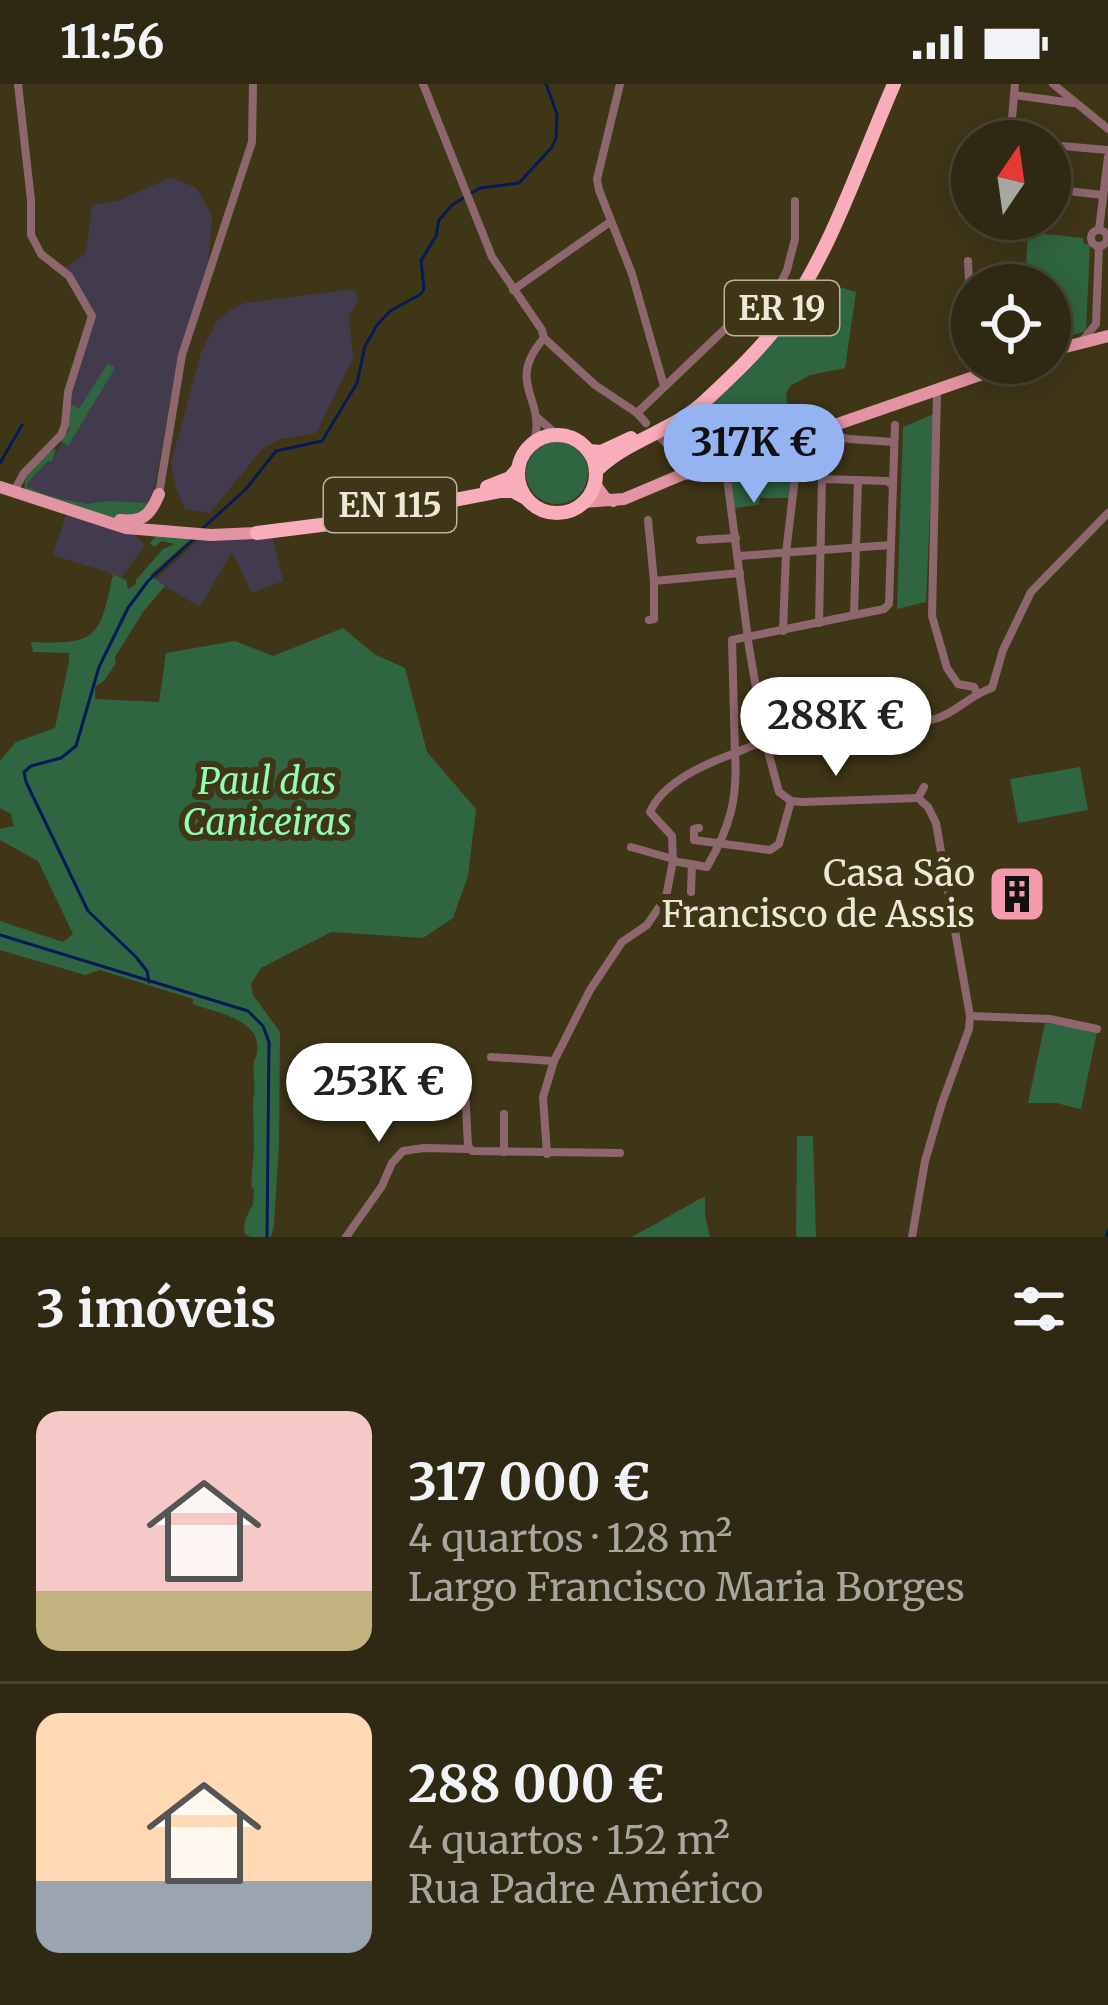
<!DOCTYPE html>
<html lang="pt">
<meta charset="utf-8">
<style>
body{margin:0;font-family:Merriweather,serif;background:#37301b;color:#f1f3f6;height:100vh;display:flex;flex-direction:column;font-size:45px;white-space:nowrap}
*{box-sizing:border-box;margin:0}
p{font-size:39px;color:#a7a69f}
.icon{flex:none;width:66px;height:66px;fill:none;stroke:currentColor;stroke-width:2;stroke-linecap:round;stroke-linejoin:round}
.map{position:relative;height:1153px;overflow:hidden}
.drawer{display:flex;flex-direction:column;background:#2f2812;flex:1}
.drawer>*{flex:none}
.needle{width:78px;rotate:13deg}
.controls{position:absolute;left:951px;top:36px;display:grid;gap:24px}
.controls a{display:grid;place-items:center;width:120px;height:120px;border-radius:50%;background:#2f2812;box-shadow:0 6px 30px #0003,0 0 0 3px #4a4432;font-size:60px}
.price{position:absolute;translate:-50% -102px;padding:0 27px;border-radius:42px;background:#fff;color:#222;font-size:39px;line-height:78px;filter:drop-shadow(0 3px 6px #0008)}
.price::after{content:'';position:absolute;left:50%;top:72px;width:36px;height:27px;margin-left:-18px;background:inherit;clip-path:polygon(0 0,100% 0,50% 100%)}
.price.active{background:#95b2f1;color:#111}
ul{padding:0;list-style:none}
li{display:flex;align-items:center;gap:36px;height:300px;padding:0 36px}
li+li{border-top:3px solid #4a4432}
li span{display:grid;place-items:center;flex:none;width:336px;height:240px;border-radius:24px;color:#555}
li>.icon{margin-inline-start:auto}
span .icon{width:144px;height:144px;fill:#fffc;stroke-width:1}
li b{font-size:51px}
h2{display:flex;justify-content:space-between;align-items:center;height:144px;padding:0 36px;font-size:51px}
.status{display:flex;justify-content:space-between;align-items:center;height:84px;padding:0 60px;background:#2f2812;direction:ltr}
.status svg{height:33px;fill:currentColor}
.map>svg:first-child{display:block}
.commercial{fill:#413b4d}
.green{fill:#306541}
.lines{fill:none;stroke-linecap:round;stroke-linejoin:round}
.stream{stroke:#071a58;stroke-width:3}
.minor{stroke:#8e676e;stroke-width:8}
.major{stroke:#e394a3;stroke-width:12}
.highway{stroke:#f9adbb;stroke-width:14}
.labels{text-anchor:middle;stroke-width:12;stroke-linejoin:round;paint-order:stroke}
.shield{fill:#3f3618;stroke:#bab39e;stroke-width:3}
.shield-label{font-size:33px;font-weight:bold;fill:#eee9d7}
.park-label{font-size:36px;font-style:italic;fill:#91fdb2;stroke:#3f3618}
.poi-label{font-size:36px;fill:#eee9d7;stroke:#3f3618;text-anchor:end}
</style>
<div class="status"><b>11:56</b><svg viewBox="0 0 49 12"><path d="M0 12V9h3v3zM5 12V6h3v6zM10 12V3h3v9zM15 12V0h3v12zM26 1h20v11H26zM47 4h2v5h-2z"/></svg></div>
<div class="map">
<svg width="1108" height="1153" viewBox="0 0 1108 1153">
<rect width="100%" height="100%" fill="#3f3618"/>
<g class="commercial">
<polygon points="170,94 196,103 212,132 208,181 179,268 152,419 107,417 87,420 50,412 27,403 27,399 48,377 52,377 69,345 69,319 94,233 93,224 64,185 86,169 92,121 120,116"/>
<polygon points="355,205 358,218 349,231 353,274 316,349 280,355 263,364 210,429 185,425 176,404 171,379 201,269 217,237 230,226 245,219"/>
<polygon points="66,431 134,450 145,461 122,493 53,471"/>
<polygon points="272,451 283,497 252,509 232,468 200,523 155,496 202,453"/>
</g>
<g class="green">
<polygon points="1028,148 1083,154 1084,160 1090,160 1086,247 1050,258 1050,201 1025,201"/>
<polygon points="813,195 856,208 845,284 810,291 790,302 786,310 788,325 727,357 725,371 690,378 664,351 705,321"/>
<polygon points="108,279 115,284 68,362 61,357 69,345 69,319 79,325"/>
<polygon points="934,330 926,518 897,525 903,343"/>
<circle cx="557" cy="389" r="31"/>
<path d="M56,365L52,377H48L27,399V403L50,412L87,420L107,417L152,419C147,426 138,433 128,434C106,437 49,414 25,406C22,390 41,368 56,365Z"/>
<polygon points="789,366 794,373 790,414 760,414 759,421 735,424 730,386"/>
<path d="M157,451L192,454L150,491L165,502L143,528L115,573L116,579L104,597L95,603V615L159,618L166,569L235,557L273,572L343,544L374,570L405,584L427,668L476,725L468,792L453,834L423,854L331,848L261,884L251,900L253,911L280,948L279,1061L274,1141L271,1153H250L244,1149L245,1136L253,1120L254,1105L251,1102L254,1065L253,1016C257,1003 252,992 254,977C255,974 257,972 257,968C262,935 216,929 193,920V915L100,886L85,891L0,866V837L63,858L73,850L38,777L0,756V745L14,742L11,730L0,724V677L16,658L55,644L69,577V569L33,568L31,558C98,561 100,553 113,490L126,496L128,505L136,500V496L163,465L175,460L162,457L154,463L150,459Z"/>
<polygon points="1080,683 1088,726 1018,739 1010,695"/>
<polygon points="1045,939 1071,941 1097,948 1081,1025 1056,1019 1028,1019"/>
<polygon points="797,1052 813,1052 816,1153 797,1153 796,1150"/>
<polygon points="705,1112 705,1131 710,1153 632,1153"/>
</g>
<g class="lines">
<g class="stream">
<polyline points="0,379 22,341"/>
<polyline points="203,444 246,405 276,367 322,357 357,299 365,262 377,241 390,227 421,210 424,205 421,177 436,152 439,136 452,121 480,104 519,99 552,63 556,54 557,30 546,0"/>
<polyline points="0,851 248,927 263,942 269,958 267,1153"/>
<polyline points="149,898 147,887 136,873 88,827 26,698 24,688 31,682 61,674 76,662 99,583 128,524 148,497 195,454"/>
<polyline points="1106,1153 1108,1147"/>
</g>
<g class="minor">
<polyline points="423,0 492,173 542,246 544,254 595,301 637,329 646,339"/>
<polyline points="620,0 597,95 599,106 632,190 664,302"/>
<polyline points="1053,0 1108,45"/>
<polyline points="1014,11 1073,19"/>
<polyline points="1010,57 1015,0"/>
<polyline points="1050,61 1108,66"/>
<polyline points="1050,105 1103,111"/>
<polyline points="1099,146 1108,73"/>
<circle cx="1099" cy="154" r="8"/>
<polyline points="968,177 974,293"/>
<polyline points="513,206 610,138"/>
<polyline points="1082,257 1096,240 1099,162"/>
<polyline points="937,307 932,532 947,584 958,600 974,603 977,609"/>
<polyline points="637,329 725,245 779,203 787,186 795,155 795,117"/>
<polyline points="539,335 556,350"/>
<path d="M895,341L889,520L884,525L732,556L735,669C780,650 830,632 879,632C898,631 917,640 935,635C956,629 971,610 992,604L1003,566L1031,508L1108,429"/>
<path d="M657,350C668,362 683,373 681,391"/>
<polyline points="838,352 849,355 894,358"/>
<path d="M534,358C547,314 504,300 544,254"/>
<polyline points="725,378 749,563 765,656 779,708 791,717 802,718 918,714"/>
<polyline points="822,395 887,397 892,401"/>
<polyline points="14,407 24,389 61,351 65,341 68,308 92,232 69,192 41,170 31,151 31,116 18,0"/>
<polyline points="159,410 182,271 252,58 253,0"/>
<polyline points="648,436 654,497 654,535 649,536"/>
<polyline points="700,456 736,454"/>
<polyline points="739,472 891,461"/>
<polyline points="654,497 740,489"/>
<polyline points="854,531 858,396"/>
<polyline points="819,539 823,345"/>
<polyline points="783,547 786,469 798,368 794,358"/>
<polyline points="762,632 775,643 790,647"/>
<polyline points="918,714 924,703"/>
<polyline points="699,744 694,745 694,756 770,766 779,760 791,717"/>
<polyline points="631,763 673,775"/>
<polyline points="919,794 945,791"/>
<polyline points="691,808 692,780"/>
<polyline points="970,932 1050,935 1097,945"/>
<polyline points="491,973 554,977"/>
<polyline points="465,1004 468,1062 472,1067 620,1069"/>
<polyline points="504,1068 504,1030"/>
<path d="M547,1070L543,1013L554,977L590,906L622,858L647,841L666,813L673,777L672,752L650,728C663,698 705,680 735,669C738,715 730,743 707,783L673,777"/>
<polyline points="346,1153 382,1102 392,1079 403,1067 424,1064 468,1065"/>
<polyline points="912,1153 925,1077 942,1019 969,945 970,932 936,739 928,723 918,714"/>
</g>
<g class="major">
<polyline points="1050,267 1108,252"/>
<polyline points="595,400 605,414 613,417"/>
<polyline points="0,403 126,444 211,451 257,449"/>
<polyline points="583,418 624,415 681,391 763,369 806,351 1014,279"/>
<path d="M120,436C143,439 151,430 159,410"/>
</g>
<g class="highway">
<circle cx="557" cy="390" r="39"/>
<polyline points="589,367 601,368 631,354"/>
<path d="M596,387C625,357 672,347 703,319C732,292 762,264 785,232C833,162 860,78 894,0"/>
<polyline points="487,403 510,394 518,385"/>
<polyline points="257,449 329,440 501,407 513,407 526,414"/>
</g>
</g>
<defs>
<g id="building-square" transform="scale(3)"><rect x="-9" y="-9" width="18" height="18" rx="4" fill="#f39aab" stroke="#3f3618"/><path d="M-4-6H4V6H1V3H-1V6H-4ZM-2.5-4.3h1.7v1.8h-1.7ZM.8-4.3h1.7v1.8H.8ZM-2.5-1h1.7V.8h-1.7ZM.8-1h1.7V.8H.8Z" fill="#111"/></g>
</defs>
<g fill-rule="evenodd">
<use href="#building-square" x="1017" y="810"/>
</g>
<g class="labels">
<g class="shield">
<rect x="725" y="197" width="114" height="54" rx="9"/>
<rect x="324" y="394" width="132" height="54" rx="9"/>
</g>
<g class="shield-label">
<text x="782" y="236">ER 19</text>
<text x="390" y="433">EN 115</text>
</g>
<g class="park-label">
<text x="267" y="710">Paul das<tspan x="267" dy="41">Caniceiras</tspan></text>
</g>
<g class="poi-label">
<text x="975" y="802">Casa São<tspan x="975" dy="41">Francisco de Assis</tspan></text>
</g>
</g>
</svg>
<div class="controls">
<a><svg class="needle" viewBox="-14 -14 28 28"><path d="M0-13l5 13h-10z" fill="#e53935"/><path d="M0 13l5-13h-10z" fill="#a7a69f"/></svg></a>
<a><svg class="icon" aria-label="locate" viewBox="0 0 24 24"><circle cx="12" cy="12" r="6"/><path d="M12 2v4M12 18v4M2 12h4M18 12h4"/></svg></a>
</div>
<b class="price active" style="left:754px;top:422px">317K €</b>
<b class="price" style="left:836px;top:695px">288K €</b>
<b class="price" style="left:379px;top:1061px">253K €</b>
</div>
<section class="drawer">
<h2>3 imóveis<svg class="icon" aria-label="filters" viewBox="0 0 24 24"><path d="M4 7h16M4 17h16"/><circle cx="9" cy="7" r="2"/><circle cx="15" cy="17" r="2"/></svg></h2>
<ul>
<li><span style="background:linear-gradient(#f6c9c9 75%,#c2b280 0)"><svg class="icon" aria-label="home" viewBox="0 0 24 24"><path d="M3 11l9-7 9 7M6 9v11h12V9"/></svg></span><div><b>317 000 €</b><p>4 quartos · 128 m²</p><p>Largo Francisco Maria Borges</p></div></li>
<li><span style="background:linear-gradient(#ffd9b3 70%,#9aa5b1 0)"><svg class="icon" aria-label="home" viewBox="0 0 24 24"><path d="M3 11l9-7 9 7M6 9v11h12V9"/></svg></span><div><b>288 000 €</b><p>4 quartos · 152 m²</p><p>Rua Padre Américo</p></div></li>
</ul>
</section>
